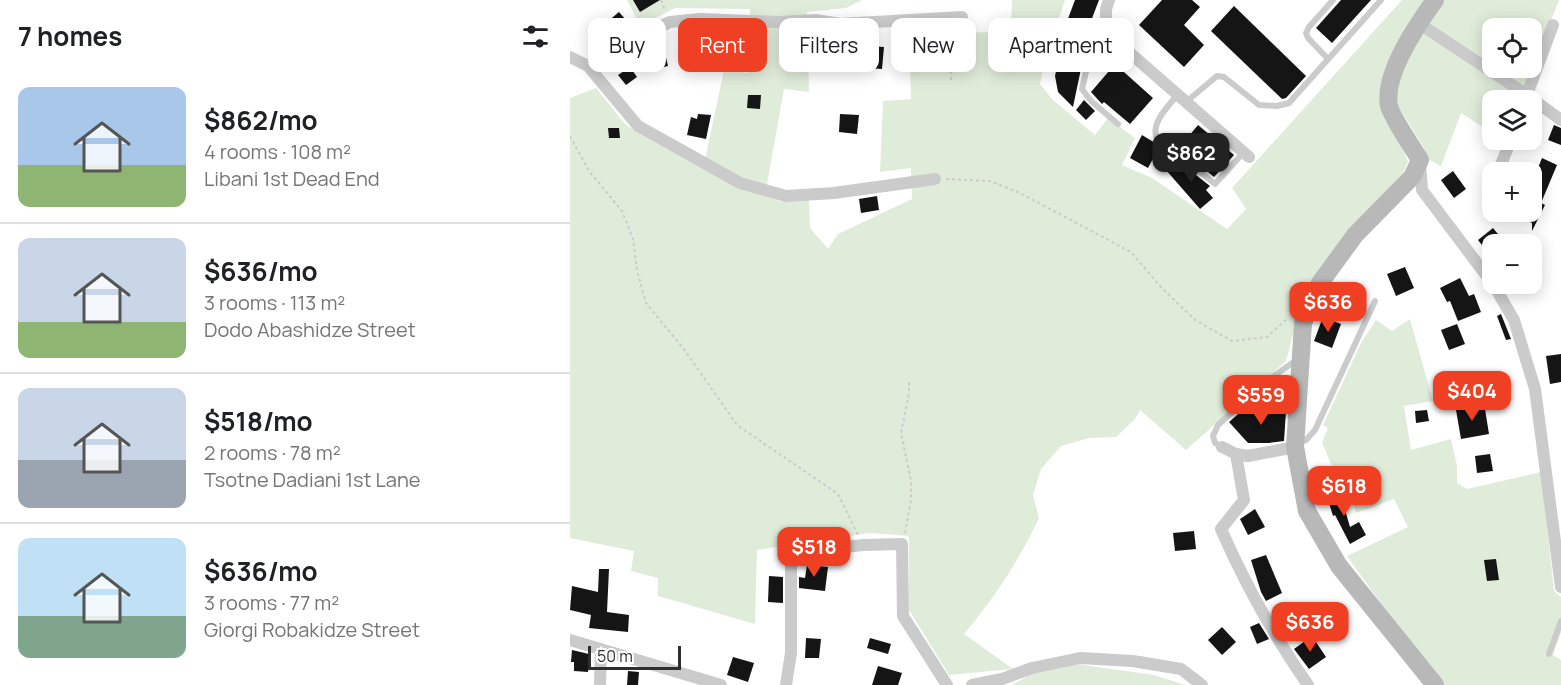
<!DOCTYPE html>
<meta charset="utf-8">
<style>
body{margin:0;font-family:Manrope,sans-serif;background:#f2f2f2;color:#202124;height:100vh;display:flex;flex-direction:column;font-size:22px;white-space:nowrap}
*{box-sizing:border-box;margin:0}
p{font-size:20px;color:#757577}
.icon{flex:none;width:33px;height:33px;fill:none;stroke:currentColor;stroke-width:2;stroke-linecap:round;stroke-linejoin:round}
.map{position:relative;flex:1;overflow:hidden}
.details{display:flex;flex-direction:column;background:#fff;width:570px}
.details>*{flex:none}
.top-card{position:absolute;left:18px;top:18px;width:570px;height:54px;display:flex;gap:12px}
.buttons{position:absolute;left:912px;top:18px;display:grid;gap:12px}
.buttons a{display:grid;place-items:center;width:60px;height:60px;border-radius:12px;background:#fff;box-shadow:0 3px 15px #0003;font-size:30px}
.scale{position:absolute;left:18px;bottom:15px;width:93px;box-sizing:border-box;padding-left:6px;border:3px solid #2e2e2e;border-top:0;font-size:16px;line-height:21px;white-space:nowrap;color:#2e2e2e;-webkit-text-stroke:4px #fff;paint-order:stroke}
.price{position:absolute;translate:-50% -51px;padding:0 14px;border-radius:12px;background:#f04024;color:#fff;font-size:20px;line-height:39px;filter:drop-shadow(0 2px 3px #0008)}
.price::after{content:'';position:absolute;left:50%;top:36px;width:18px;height:14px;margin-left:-9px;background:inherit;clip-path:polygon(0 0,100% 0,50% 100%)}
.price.current{background:#222;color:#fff}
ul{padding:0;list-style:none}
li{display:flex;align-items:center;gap:18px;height:150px;padding:0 18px}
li+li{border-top:2px solid #e0e0e0}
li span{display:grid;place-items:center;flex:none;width:168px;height:120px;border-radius:12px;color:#555}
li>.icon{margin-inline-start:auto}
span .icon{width:72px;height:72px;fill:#fffc;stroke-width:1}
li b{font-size:26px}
h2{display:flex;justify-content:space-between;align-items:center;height:72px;padding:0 18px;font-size:26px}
.pill{padding:0 21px;border-radius:12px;background:#fff;box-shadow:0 3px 15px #0003;font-size:21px;line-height:54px}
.pill.current{background:#f04024;color:#fff}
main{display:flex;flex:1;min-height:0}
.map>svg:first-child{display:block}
.green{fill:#e0ecda;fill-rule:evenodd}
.building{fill:#151515}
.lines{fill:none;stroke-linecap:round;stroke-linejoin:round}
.path{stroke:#cbcbcb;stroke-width:2;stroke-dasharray:3 3;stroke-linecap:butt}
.lane{stroke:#cbcbcb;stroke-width:6}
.street{stroke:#cbcbcb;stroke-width:12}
.secondary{stroke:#b8b8b8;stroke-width:18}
</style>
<main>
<section class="details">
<h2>7 homes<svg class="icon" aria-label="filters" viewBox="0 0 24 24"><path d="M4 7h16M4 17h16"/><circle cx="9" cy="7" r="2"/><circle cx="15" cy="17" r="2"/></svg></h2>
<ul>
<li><span style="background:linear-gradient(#a9c7e8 65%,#8fb573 0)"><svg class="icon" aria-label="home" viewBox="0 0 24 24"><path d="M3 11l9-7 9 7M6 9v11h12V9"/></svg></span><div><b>$862/mo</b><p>4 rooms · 108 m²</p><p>Libani 1st Dead End</p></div></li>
<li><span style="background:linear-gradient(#c9d6e8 70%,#8fb573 0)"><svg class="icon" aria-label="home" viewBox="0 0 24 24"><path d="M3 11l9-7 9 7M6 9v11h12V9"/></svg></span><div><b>$636/mo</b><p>3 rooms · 113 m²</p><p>Dodo Abashidze Street</p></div></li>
<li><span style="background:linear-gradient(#c9d6e8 60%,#9aa5b1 0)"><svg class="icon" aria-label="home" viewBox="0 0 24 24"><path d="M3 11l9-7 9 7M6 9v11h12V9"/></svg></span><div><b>$518/mo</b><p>2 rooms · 78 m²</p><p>Tsotne Dadiani 1st Lane</p></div></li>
<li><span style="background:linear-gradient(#bfe0f5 65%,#7fa58c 0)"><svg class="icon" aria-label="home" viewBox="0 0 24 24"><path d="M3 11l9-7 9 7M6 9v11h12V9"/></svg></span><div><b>$636/mo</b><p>3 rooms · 77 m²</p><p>Giorgi Robakidze Street</p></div></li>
</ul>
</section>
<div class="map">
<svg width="991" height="685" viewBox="0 0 991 685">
<rect width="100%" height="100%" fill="#fff"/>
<g class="green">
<path d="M57,0H292L276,8L237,12L239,92L214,89L195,196L213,202L239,200L240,228L258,249L268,234L342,199L341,168L310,172L313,101L341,99L339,33L441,32L442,0H495L474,63L470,84L483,100L525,135L538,118L565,138L552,165L582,178L657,229L676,209L662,188L832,0H855L810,90L813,117L833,150L838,162L833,173L773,236L740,284L725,327L716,361L616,450L570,410L565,419L546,437L519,438L491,446L471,469L463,495L469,518C448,562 426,596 394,634L443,669L379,675L339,610V536L299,533L187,550L185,624L88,596V578L61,571L64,551L0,538V98L26,88L55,124L71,135L133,169L154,70L178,73L180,9L105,8L70,26Z"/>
<path d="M872,0H989L950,100H922V133L891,113L871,166L858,159L854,148L825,101L834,65ZM922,28H962V68H922Z"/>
<polygon points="840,319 863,401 834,406 841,450 881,439 887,466 887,483 897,489 971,472 984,591 991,597 991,632 983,655 991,660 991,685 874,685 850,658 777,556 838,527 824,499 786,513 777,481 768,480 752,443 758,428 753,425 791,343 806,320 822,331"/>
<polygon points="506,664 584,675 615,685 442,685 465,672"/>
</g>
<g class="building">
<polygon points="63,0 90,0 70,12"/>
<polygon points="505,0 529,0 521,21 503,107 488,92 485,76 496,24"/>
<polygon points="592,0 622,0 630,7 614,25 634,45 614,67 569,25"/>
<polygon points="771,0 801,0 762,43 746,28"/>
<polygon points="664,6 736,76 716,98 712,99 641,31"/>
<polygon points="49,12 56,20 52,24 60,33 46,45 31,27"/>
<polygon points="233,29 232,42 222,42 223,30"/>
<polygon points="129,35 131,56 114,58 112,36"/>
<polygon points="151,40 175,45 170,64 148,60"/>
<polygon points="76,43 86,55 94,49 98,66 81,70"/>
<polygon points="298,46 314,47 312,69 297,68"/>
<polygon points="545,64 583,98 560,124 534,102 532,104 521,92"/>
<polygon points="60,67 67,77 56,85 48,75"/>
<polygon points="178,95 191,95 190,109 177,108"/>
<polygon points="514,100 525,111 516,120 506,110"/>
<polygon points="128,114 141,115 136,139 117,135 121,117 127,119"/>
<polygon points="270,114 289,115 287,134 269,132"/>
<polygon points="628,125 664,155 644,177 609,148"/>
<polygon points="984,125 991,128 991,145 978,140"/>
<polygon points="38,128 49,128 50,138 39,138"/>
<polygon points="572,135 590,146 578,168 560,158"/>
<polygon points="972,158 987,165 971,203 975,205 962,231 962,223 939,212 962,212 962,183"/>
<polygon points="607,160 640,186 636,190 643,198 630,209 596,170"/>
<polygon points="883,171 896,189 884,198 871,180"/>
<polygon points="307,196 309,210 291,213 289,199"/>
<polygon points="923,228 936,244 922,244 922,258 908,240"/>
<polygon points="835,267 844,288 826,296 817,274"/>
<polygon points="890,278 899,296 904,294 911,312 888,321 880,301 877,302 870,288"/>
<polygon points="931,314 941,339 936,340 927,316"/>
<polygon points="753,317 771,324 762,348 744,341"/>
<polygon points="887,324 895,344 879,350 871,330"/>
<polygon points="991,354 991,382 980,384 976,356"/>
<polygon points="911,406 912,410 915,409 919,434 891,439 886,410"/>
<polygon points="674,409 716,411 714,441 699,443 678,443 659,422"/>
<polygon points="857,410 859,421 846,423 845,411"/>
<polygon points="920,454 923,471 907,473 905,456"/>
<polygon points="769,489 780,527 789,522 796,535 780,544 765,515 763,516 756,493"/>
<polygon points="685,509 695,527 678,535 670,519"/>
<polygon points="624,531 626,549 605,551 603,533"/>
<polygon points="696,555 712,593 696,601 691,592 681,560"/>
<polygon points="926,559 929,580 917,581 914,560"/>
<polygon points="237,565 258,567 255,591 229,588 229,577 235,578"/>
<polygon points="29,569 39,569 37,612 59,615 58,632 19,628 21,615 0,610 2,586 28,592"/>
<polygon points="199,576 213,577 213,603 198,602"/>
<polygon points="689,623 699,639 687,644 680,627"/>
<polygon points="652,627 666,642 652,655 638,640"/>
<polygon points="742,636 756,657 739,669 724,649"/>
<polygon points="236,638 251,639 249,658 235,658"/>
<polygon points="300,638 321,644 318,654 297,648"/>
<polygon points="2,650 19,654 18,672 4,671 4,662 1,662"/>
<polygon points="163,657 184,663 178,682 157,675"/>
<polygon points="308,666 332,673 328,685 302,685"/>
<polygon points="58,671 69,672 68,685 57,685"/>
</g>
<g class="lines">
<g class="path">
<polyline points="91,0 95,11"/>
<polyline points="381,80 382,58 389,30"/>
<polyline points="0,136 19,171 52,211 63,239 67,271 76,303 113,348 167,425 268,494 288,535"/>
<polyline points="376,179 420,181 450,193 561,252 590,286 625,320 662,341 697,337 718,318"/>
<polyline points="335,533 341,500 341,481 331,433 339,393 339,380"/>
</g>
<g class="lane">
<polyline points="536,32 517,67 512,89 521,101 548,124"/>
<polyline points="758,59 738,38 736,33 739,27 763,0"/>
<path d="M607,95C599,106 582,121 586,136L645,184L673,153"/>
<polyline points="616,102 647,76 654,77 689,105 707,106 719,103 811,0"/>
<polyline points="729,442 736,440 745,430 805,301"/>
<polyline points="652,447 645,443 643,436 648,425 698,380 728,359"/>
<polyline points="979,654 991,621"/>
</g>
<g class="street">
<polyline points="539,0 536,9 536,32 679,157"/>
<polyline points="850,24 957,95 991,120"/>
<polyline points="0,57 18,66 36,65 72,35 100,22 130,19 209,22 246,20 270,24 392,17"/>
<polyline points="18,66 68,126 170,183 216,196 264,193 365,179"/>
<polyline points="955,100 983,25"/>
<polyline points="850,164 852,190 922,283"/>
<polyline points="928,172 941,140"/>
<polyline points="922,191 922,188"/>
<polyline points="923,284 944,320 965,389 991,587"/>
<path d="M652,447L666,454L674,500L651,529C675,584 704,636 738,685"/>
<polyline points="666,454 678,456 725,447"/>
<polyline points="0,640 151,685"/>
<polyline points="30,685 31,649"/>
<polyline points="216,685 221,653 221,553 293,545 332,544 333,616 377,685"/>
<polyline points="402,685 432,679 462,668 510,658 563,661 611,669 632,685"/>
</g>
<path class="secondary" d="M865,685L769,566L737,511L725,447L733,323L750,283L785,235L842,177L850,160C843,148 822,118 819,106C813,74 847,25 865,0"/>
</g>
</svg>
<div class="buttons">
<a><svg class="icon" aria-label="locate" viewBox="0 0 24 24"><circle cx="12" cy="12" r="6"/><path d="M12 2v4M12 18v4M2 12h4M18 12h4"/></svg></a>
<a><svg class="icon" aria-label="layers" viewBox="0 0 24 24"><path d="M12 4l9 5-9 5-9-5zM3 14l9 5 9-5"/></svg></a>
<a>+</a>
<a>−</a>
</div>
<div class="scale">50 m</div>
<b class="price current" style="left:621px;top:184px">$862</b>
<b class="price" style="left:758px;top:333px">$636</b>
<b class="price" style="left:902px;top:422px">$404</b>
<b class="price" style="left:691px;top:426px">$559</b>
<b class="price" style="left:774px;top:517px">$618</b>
<b class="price" style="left:244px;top:578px">$518</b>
<b class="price" style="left:740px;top:653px">$636</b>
<div class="top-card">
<a class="pill">Buy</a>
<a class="pill current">Rent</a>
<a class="pill">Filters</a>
<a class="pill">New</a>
<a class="pill">Apartment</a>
</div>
</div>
</main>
